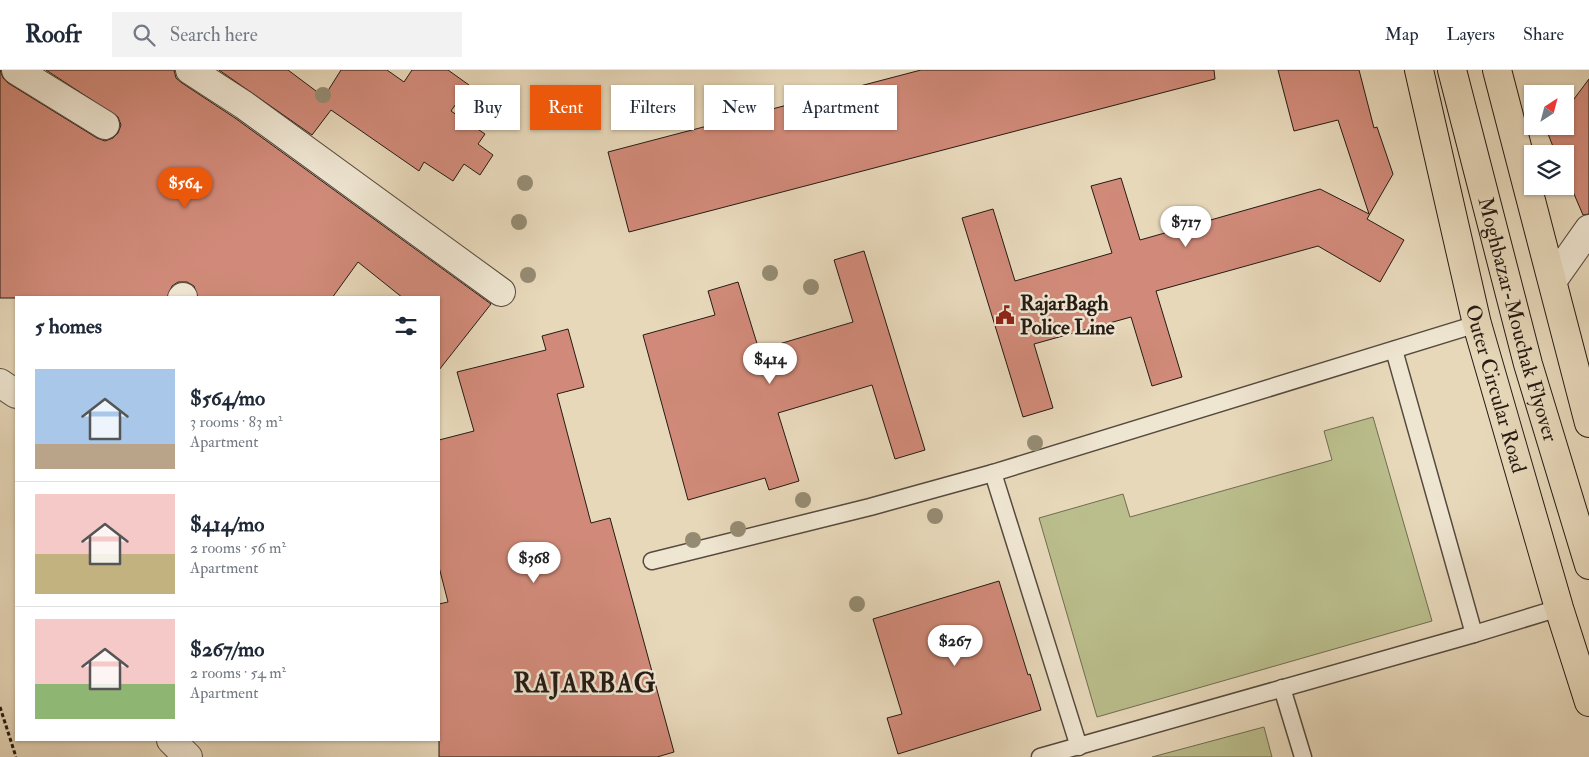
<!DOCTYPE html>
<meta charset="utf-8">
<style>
body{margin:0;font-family:"IM FELL Double Pica",serif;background:#f2f2f3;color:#1f2937;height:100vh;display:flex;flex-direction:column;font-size:19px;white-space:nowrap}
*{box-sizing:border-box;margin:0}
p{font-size:16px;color:#747a83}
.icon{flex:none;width:28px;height:28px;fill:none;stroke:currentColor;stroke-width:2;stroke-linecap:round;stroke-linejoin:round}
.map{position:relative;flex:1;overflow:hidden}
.details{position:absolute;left:15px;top:226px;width:425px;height:445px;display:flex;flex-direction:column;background:#fff;border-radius:0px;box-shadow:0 1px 4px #0004}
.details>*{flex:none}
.guide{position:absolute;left:455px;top:15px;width:475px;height:45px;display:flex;gap:10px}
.needle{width:32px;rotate:36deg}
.buttons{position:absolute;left:1524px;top:15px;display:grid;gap:10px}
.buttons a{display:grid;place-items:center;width:50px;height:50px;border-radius:0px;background:#fff;box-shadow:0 1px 4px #0004;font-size:25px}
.price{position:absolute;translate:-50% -42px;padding:0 11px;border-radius:18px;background:#fff;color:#222;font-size:16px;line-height:32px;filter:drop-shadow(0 1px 2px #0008)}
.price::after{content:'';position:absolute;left:50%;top:30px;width:15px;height:11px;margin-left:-8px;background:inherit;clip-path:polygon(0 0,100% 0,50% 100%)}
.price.current{background:#ea580c;color:#fff}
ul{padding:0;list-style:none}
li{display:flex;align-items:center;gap:15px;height:125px;padding:0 20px}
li+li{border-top:1px solid #e0e1e3}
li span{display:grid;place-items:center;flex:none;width:140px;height:100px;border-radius:0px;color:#555}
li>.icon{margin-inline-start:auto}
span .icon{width:60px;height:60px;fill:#fffc;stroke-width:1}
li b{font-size:21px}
h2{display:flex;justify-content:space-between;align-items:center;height:60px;padding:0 20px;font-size:21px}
.tag{padding:0 18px;border-radius:0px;background:#fff;box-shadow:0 1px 4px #0004;font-size:18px;line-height:45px}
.tag.current{background:#ea580c;color:#fff}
header{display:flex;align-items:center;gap:30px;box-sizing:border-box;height:70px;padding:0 25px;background:#fff;border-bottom:1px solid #e0e1e3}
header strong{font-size:24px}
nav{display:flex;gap:28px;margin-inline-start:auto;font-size:18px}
.search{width:350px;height:45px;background:#f2f2f3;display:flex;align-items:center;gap:12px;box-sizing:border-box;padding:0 18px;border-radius:0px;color:#747a83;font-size:19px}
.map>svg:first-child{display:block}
.green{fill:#babe8c;stroke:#706c50}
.building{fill:#d18a79;stroke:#251b14}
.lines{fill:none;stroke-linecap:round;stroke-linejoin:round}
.lane-casing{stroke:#564a3e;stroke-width:19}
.street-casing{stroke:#564a3e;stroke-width:30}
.primary-casing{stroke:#251b14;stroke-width:30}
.path{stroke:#251b14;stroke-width:3;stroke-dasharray:4 2.5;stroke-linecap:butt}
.lane{stroke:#efe6d2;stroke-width:16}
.street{stroke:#efe6d2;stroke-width:28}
.primary{stroke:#e7d8ba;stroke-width:28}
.tree{fill:#958b72}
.labels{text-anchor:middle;stroke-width:5;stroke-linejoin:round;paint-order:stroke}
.poi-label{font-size:21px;font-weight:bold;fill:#251b14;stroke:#efe6d2;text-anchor:start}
.street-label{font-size:21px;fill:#251b14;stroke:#efe6d2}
.district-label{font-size:26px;font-weight:bold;letter-spacing:1px;fill:#251b14;stroke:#efe6d2}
</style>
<header>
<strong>Roofr</strong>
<div class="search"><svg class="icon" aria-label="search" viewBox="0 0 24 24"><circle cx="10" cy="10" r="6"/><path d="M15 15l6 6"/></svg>Search here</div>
<nav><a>Map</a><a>Layers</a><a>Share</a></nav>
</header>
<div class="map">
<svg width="1589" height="687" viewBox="0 0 1589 687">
<rect width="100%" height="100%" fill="#e7d8ba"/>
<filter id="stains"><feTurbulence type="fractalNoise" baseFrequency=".004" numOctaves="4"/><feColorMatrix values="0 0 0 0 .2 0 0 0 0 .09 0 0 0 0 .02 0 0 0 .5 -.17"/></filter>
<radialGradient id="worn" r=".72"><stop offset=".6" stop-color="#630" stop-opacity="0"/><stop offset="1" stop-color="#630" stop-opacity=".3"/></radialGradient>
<g class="green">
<polygon points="1373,347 1432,551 1097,647 1039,448 1123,424 1130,447 1332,390 1324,361"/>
<polygon points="1264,657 1272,687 1152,687"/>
</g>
<g class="building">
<polygon points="0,0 3,8 8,13 97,68 105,71 113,68 118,63 121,55 118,47 46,0 174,0 176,8 182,13 235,48 491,234 439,300 439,228 403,228 358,192 332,228 198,228 194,216 187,212 178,212 172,216 167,228 0,228"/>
<polygon points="219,0 288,0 324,27 341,0 387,0 404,12 412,0 448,0 469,15 451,41 485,64 478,74 493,85 480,105 464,94 453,111 424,92 419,101 331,40 312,65"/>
<polygon points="921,0 1214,0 1215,9 629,162 608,82"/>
<polygon points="1278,0 1359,0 1374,58 1377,57 1393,104 1367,149 1404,170 1380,212 1318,176 1156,221 1182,307 1152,316 1131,247 1034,274 1053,338 1023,347 962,148 993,139 1015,211 1112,183 1091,116 1121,108 1140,170 1320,119 1369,144 1338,50 1294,61"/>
<polygon points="1589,9 1589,144 1583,145 1565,103 1565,84 1556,84 1548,64 1554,56 1565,56 1565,41"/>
<polygon points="864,181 925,380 895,389 872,315 778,343 799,411 769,420 765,408 688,430 643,265 715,245 708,221 738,212 759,280 853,252 834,190"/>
<polygon points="568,259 584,317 557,324 591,453 610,448 674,682 657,687 439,687 439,534 448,532 439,497 439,370 474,361 457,302 546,280 542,266"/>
<polygon points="999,511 1028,605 1030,604 1041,640 898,684 887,648 902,644 873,549"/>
</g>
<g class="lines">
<g class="lane-casing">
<g id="lane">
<polyline points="652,491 870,437 993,403"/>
<polyline points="1474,564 1559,538"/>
<polyline points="1282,618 1303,687"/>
<polyline points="1079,677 993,403 1477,254"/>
<polyline points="1040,687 1474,564 1394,280"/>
</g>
</g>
<g class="street-casing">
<g id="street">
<polyline points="16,0 105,55"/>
<polyline points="190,0 244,35 501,222"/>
<polyline points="1553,210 1589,159"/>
<polyline points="182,228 183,227"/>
<polyline points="0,313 16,324"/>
<polyline points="171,670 188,687"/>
</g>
</g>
<g class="primary-casing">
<g id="primary">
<path id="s1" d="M1419,0L1477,254L1559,538L1589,632"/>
<path id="s2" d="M1452,0L1528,294L1589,495"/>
<polyline points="1497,0 1589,353"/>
</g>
</g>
<polyline class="path" points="0,637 16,687"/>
<use href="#lane" class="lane"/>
<use href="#street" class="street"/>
<use href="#primary" class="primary"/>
</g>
<g class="tree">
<circle cx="323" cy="25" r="8"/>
<circle cx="525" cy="113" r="8"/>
<circle cx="519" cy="152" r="8"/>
<circle cx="770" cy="203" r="8"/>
<circle cx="528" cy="205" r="8"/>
<circle cx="811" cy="217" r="8"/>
<circle cx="1035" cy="373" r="8"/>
<circle cx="803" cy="430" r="8"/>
<circle cx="935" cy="446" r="8"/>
<circle cx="738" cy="459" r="8"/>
<circle cx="693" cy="470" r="8"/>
<circle cx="857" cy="534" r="8"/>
</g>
<defs>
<g id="civic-bare" transform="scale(1.5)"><path d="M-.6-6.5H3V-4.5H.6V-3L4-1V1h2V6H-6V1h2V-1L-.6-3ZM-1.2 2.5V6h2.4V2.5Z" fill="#8f2418" stroke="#efe6d2" stroke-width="2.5" paint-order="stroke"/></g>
</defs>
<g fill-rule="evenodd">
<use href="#civic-bare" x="1005" y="245"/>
</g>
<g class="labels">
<g class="poi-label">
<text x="1020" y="240">RajarBagh<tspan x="1020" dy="24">Police Line</tspan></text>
</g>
<g class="street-label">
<text dy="7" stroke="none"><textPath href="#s2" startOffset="258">Moghbazar-Mouchak Flyover</textPath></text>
<text dy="7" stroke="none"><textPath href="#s1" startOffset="328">Outer Circular Road</textPath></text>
</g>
<g class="district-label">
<text x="585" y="622">RAJARBAG</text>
</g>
</g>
<rect width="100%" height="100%" filter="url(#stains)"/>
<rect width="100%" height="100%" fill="url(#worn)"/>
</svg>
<div class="buttons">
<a><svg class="needle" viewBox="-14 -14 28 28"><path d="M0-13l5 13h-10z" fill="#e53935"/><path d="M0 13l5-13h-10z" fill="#747a83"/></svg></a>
<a><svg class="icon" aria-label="layers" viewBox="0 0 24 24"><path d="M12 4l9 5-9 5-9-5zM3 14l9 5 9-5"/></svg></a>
</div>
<b class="price current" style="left:185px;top:139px">$564</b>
<b class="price" style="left:1186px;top:178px">$717</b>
<b class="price" style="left:770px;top:315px">$414</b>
<b class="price" style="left:534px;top:514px">$368</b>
<b class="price" style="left:955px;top:597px">$267</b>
<div class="guide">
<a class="tag">Buy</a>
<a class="tag current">Rent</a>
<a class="tag">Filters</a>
<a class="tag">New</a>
<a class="tag">Apartment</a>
</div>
<section class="details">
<h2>5 homes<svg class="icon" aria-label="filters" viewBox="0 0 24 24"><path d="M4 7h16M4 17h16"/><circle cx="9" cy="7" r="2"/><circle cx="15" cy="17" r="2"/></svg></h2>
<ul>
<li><span style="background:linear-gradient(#a9c7e8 75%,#b9a48a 0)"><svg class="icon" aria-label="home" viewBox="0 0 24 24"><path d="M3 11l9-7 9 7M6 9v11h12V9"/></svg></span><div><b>$564/mo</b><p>3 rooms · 83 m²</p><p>Apartment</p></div></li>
<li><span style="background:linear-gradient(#f6c9c9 60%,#c2b280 0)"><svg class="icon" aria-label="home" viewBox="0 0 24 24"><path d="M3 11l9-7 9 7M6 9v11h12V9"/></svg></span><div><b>$414/mo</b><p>2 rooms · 56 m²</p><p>Apartment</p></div></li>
<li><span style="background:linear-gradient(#f6c9c9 65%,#8fb573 0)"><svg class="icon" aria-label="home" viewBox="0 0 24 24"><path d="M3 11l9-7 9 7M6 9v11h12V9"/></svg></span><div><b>$267/mo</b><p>2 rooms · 54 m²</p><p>Apartment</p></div></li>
</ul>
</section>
</div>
